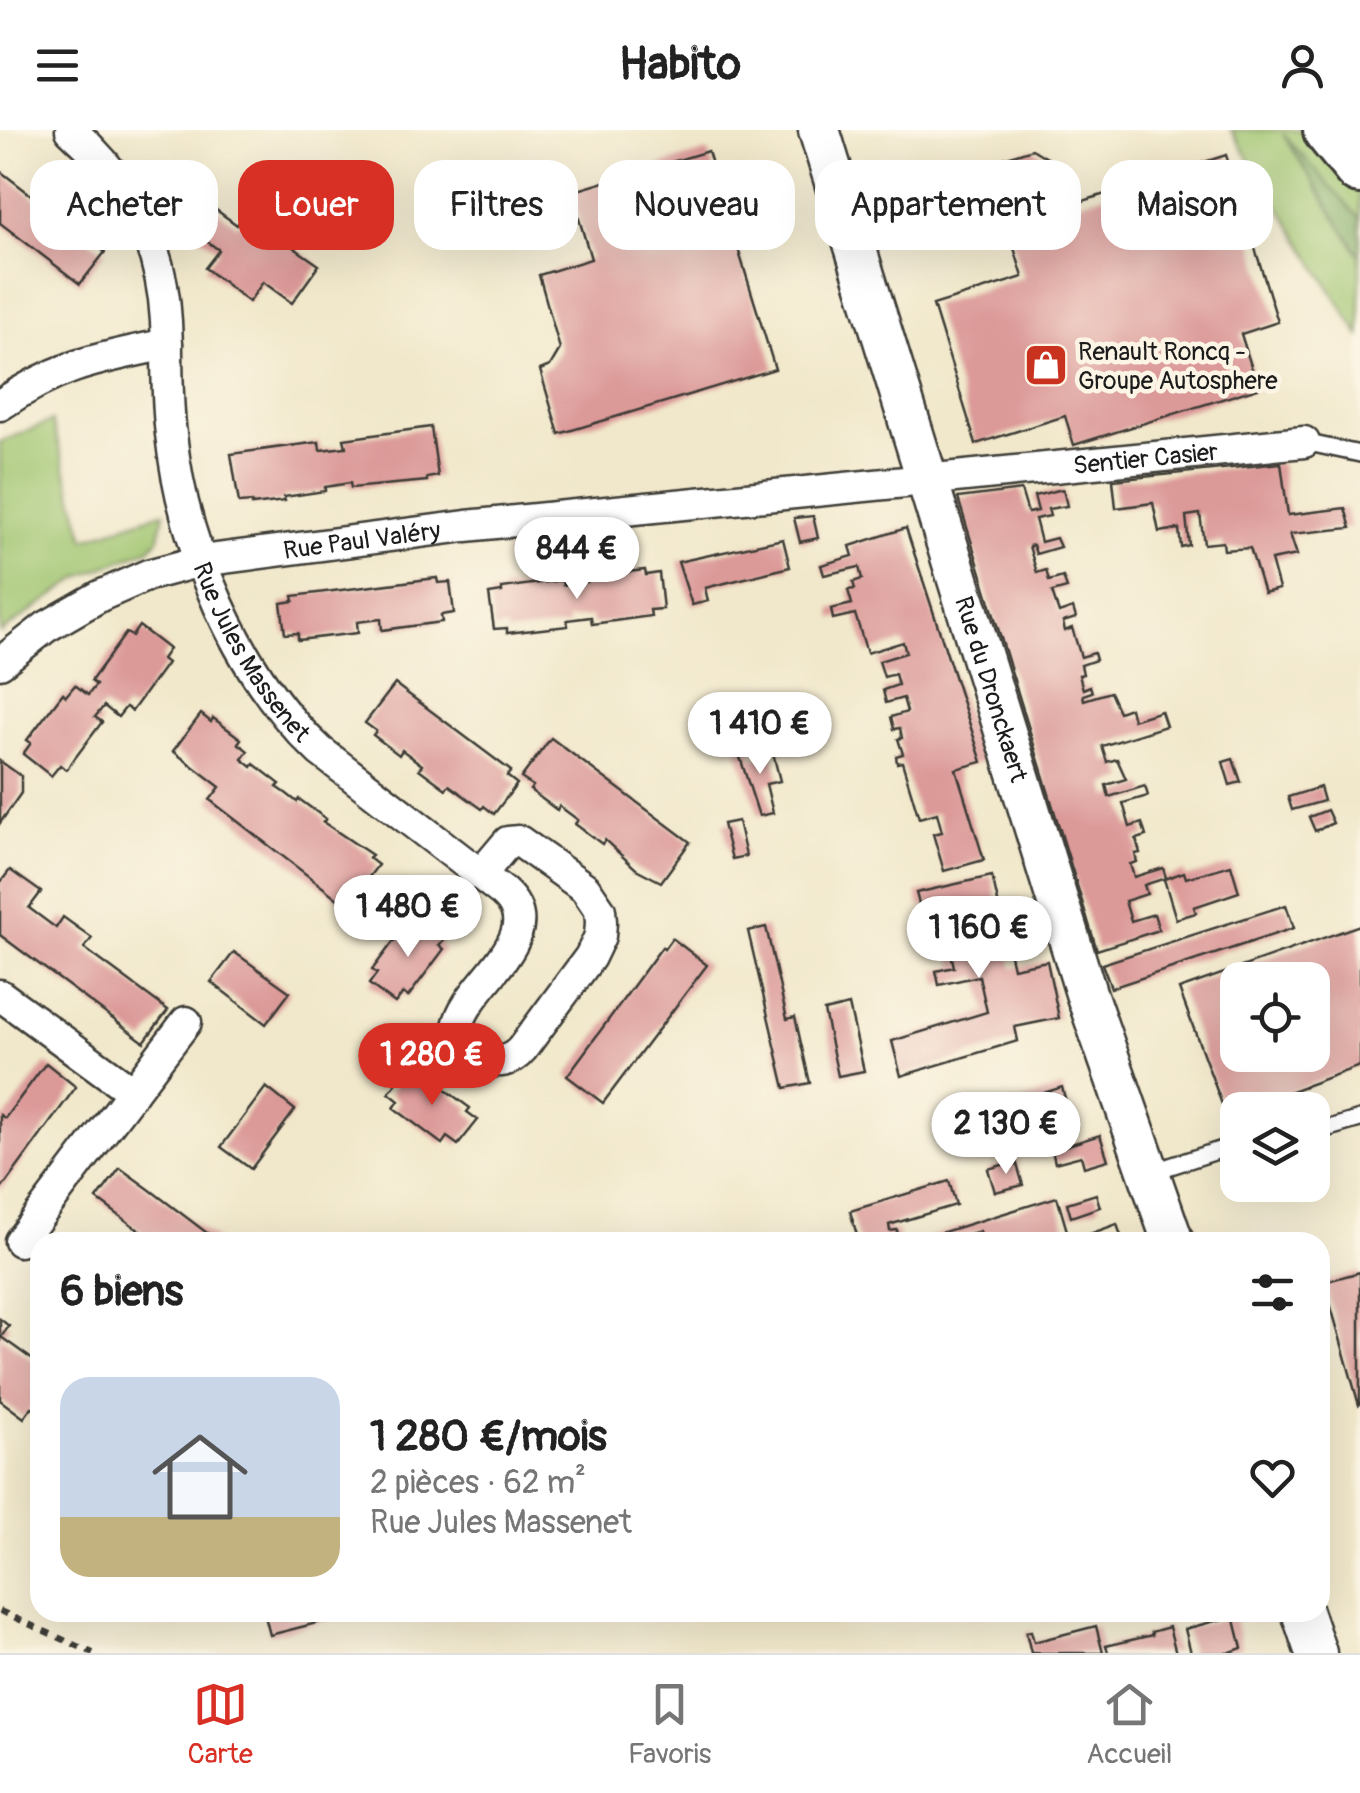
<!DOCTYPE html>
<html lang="fr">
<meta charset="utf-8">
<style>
body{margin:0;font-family:Pangolin,sans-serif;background:#f6f6f6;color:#222;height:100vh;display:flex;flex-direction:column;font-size:38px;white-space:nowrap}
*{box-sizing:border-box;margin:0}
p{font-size:32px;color:#767676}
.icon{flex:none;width:55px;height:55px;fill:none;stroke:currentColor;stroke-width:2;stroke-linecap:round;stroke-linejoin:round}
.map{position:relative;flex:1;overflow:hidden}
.sheet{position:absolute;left:30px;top:1102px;width:1300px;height:390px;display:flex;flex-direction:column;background:#fff;border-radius:30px;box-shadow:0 10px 40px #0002}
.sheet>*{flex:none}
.top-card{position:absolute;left:30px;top:30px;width:1300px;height:90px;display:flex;gap:20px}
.buttons{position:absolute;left:1220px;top:832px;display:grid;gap:20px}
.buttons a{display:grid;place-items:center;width:110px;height:110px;border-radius:20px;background:#fff;box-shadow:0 10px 40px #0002;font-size:50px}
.price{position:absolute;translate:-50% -85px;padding:0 22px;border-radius:35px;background:#fff;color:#222;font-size:32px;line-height:65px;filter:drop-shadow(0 2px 5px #0008)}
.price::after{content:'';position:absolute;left:50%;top:60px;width:30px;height:22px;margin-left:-15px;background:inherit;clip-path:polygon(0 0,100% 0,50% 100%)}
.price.current{background:#d93025;color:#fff}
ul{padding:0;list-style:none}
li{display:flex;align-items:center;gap:30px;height:250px;padding:0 30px}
li span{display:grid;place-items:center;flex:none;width:280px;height:200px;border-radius:30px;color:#555}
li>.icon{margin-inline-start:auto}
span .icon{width:120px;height:120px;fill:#fffc;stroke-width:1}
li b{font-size:42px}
h2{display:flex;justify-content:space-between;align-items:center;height:120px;padding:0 30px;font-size:42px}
.chip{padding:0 35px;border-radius:30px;background:#fff;box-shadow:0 10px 40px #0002;font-size:35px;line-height:90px}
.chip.current{background:#d93025;color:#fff}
header{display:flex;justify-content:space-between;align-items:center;height:130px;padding:0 30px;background:#fff;font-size:45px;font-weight:800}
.tab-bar{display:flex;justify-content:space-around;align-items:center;height:140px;border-top:2px solid #e0e0e0;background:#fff;font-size:28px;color:#767676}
.tab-bar a{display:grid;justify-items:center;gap:5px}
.tab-bar .current{color:#d93025}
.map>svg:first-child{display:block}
.green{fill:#9fc46e;stroke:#5e7045;stroke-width:2.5}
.forest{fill:#7faa61;stroke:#4e633e;stroke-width:2.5}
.building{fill:#db9998;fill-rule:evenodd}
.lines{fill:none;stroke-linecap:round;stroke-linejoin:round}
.lane-casing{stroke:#3c3b36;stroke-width:20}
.street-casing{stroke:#3c3b36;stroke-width:35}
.secondary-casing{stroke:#3c3b36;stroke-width:45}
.highway-casing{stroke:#3c3b36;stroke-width:58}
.path{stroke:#3c3b36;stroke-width:6;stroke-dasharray:8 8;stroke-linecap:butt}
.lane{stroke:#fff;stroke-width:15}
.street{stroke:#fff;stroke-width:30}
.secondary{stroke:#fff;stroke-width:40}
.highway{stroke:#fff;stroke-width:52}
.labels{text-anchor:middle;stroke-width:9;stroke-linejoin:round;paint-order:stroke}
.poi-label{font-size:25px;fill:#1c1c1c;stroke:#fcf5e5;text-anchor:start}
.street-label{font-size:25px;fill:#1c1c1c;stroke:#fcf5e5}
</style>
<header><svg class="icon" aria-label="menu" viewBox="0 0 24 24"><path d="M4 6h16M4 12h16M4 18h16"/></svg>Habito<svg class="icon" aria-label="person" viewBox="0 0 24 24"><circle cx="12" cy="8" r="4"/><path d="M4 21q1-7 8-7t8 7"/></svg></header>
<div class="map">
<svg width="1360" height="1523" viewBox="0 0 1360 1523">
<rect width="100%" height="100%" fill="#fcf5e5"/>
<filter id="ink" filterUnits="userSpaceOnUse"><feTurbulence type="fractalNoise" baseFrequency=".01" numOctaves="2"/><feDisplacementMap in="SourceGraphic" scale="20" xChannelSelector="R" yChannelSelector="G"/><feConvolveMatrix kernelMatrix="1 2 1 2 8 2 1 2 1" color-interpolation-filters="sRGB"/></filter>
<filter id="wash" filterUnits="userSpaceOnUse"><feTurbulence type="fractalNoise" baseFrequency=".0048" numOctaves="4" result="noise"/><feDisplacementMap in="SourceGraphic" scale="40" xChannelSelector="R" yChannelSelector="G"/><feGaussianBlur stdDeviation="2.25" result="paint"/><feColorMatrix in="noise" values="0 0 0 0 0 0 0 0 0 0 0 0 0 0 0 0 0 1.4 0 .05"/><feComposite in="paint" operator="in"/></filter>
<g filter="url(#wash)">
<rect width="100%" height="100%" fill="#f1e8cb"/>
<g class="green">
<polygon points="1231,0 1360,0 1360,89 1288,11 1360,126 1360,206"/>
<polygon points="52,291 85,409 164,382 159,408 149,419 80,447 0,503 0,312"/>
</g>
<polygon class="forest" points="1283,4 1360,89 1360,126"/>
<g id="blocks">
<g class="building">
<polygon points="1032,19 1054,32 1068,76 1226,25 1278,192 1241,204 1258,258 1074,315 1065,286 976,314 933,175 1023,147 988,33"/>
<polygon points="708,21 775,239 559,304 540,240 550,236 560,219 539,145 591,129 571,62"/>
<polygon points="0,41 105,122 80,154 0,93"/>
<polygon points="208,74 237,95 250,77 295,109 290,115 319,135 292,173 263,152 249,172 205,138 219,120 190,99"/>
<polygon points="431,297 438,346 427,348 427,351 351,358 350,353 325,357 325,361 284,367 285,371 252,375 252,372 239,373 231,324 319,312 320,320 346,317 344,309"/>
<polygon points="1281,333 1288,385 1345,378 1351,398 1290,404 1297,425 1271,430 1279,459 1264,463 1250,418 1224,420 1223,412 1204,414 1200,384 1186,386 1189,415 1181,417 1179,399 1159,402 1153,373 1116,378 1113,350"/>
<polygon points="1063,359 1067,376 1048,379 1050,386 1035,389 1041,412 1056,408 1060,417 1036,424 1033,415 1029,416 1037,443 1046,440 1049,451 1063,447 1067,458 1052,462 1059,483 1073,478 1076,488 1063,492 1065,501 1072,498 1081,527 1094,523 1096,530 1081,535 1083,544 1079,545 1083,559 1090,556 1092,562 1083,565 1084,570 1110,562 1119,582 1130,578 1133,590 1161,581 1166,596 1102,616 1107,632 1117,629 1126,649 1106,655 1109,667 1145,656 1148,666 1123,673 1130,697 1142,693 1146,706 1136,709 1140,723 1135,724 1137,732 1130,734 1134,747 1163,738 1166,748 1144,755 1147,764 1125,771 1131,791 1154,784 1159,800 1097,820 958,368 1021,360 1028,383 1038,381 1034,366"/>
<polygon points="813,386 818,408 800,412 794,388"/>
<polygon points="906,398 982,632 956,639 984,730 944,741 933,704 942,702 937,683 919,688 902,632 897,633 896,626 903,624 898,609 902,608 900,598 894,599 891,587 907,582 903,568 886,573 883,560 898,555 895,544 884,547 879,531 906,523 903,512 867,523 855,484 833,489 831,479 852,474 848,460 855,459 853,452 862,449 859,437 824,445 821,435 853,426 850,416"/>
<polygon points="783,409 790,437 705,458 708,471 692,475 678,432"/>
<polygon points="645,440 646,445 659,443 663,479 650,480 651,486 592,494 591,487 567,490 568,496 507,503 507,498 494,499 489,464 502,462 502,458 562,450 563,455 587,452 586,447"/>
<polygon points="437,448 438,453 450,452 454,483 441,485 442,492 382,500 381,489 357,492 358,503 298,510 298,503 285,504 281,473 294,471 293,466"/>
<polygon points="139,496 169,519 162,529 167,533 132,581 126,577 118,587 104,576 95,587 102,592 66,640 60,635 51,646 23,624 31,613 27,610 63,563 66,566 75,555 88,565 96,555 91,551 126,503 132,506"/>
<polygon points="395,554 511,641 507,646 517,654 494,684 484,676 482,679 449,655 446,659 419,639 422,635 402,620 399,625 373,605 376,601 365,593"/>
<polygon points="739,567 744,588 729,590 725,570"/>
<polygon points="201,584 211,592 213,588 241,609 238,613 248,621 242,629 252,637 254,634 280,654 277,657 287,664 297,672 299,669 326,689 323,692 372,725 369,728 378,735 347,776 210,670 220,657 173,621"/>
<polygon points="551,608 690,712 661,752 636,739 605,710 602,714 575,694 578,690 559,676 557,680 530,660 533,656 521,648"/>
<polygon points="750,616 753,628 773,623 780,651 766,654 773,683 759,686 737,618"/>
<polygon points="1233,629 1241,652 1230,655 1223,632"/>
<polygon points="0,631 21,646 21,663 0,693"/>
<polygon points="1320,657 1324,671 1292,680 1288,667"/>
<polygon points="1327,680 1333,693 1315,701 1309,687"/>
<polygon points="738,691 746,726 732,729 723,694"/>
<polygon points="1231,735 1239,762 1194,777 1196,783 1176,789 1164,749 1184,742 1186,748"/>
<polygon points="10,740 41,762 29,778 56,798 63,787 92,808 84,818 168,880 144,912 0,805 0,753"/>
<polygon points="992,746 1013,838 1047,831 1059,888 1015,897 1018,911 901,946 892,911 987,882 979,846 939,855 936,841 954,837 940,773 920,777 916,763"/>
<polygon points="1286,775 1294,798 1111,858 1102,834"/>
<polygon points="421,786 447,806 439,815 444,819 408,867 403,863 395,873 369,854 377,843 372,840 408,792 413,796"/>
<path d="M1360,795V936L1226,985L1179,859ZM1238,850H1312V925H1238Z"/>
<polygon points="766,797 787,889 795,887 810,953 785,958 748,801"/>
<polygon points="672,808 707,835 603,973 567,946 662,817 664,819"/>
<polygon points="234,822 290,862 266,894 211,852"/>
<polygon points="849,875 864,941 838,946 824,881"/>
<polygon points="46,933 76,957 0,1061 0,985 5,988"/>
<polygon points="408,938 418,946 421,942 470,978 467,982 478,990 458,1015 447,1007 442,1014 394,978 399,971 389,963"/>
<polygon points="266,957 295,980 251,1039 221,1017"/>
<polygon points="1062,957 1071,991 1002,1014 991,980"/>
<polygon points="1100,1005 1108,1030 1084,1037 1081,1026 1055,1033 1052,1020"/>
<polygon points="1016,1031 1023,1055 995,1062 988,1039"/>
<polygon points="120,1038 149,1059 219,1112 155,1112 97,1069"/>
<polygon points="949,1051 956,1075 889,1095 890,1101 897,1100 900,1112 859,1112 850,1081"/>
<polygon points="1096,1064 1100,1077 1071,1087 1067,1073"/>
<polygon points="1057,1067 1070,1111 1117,1094 1123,1112 984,1112 980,1101 942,1112 925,1112 924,1108"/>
<polygon points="1360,1142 1360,1274 1359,1275 1324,1152"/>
<polygon points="0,1189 9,1196 1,1207 40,1235 40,1282 32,1277 24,1288 0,1270"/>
<polygon points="264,1482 352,1482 352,1484 270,1505"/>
<polygon points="1234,1486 1242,1518 1228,1523 1191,1523 1185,1499"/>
<polygon points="1096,1496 1103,1523 1031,1523 1026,1502 1031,1501 1034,1512"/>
<polygon points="1169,1497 1176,1523 1108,1523 1106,1516 1152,1505 1151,1502"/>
</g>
</g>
</g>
<g filter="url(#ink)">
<use href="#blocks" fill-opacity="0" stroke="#3c3b36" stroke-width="2.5"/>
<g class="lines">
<g class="lane-casing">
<g id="lane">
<polyline points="1304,312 1360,324"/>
<polyline points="1312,1003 1360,989"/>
<polyline points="1152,1042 1238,1014"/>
</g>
</g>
<g class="street-casing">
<g id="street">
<path id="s1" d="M71,0C129,51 162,113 166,191C168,228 166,267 171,304C183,416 237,544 320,621L503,762C553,806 465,854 458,897C467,926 500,945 522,919L590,827L600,806L601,792L600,780L585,758L519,711L508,712L481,744"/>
<path d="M0,275C60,234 98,229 167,214"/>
<path id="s2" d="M0,533L46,497L100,466L148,445L201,431L466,396L1304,312"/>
<polyline points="0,865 133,962"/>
<polyline points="20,1111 186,892"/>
</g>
</g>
<g class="secondary-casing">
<g id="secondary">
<path id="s3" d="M819,0L1086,863L1173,1112"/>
<polyline points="1302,1482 1316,1523"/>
</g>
</g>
<g class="highway-casing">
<polyline id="highway" points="1330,0 1360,37"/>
</g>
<polyline class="path" points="0,1481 93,1523"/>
<use href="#lane" class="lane"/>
<use href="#street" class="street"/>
<use href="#secondary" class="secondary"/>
<use href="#highway" class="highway"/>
</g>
</g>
<defs>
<g id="shop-square" transform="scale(2.25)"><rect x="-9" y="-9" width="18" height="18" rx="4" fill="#c8321e" stroke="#fcf5e5"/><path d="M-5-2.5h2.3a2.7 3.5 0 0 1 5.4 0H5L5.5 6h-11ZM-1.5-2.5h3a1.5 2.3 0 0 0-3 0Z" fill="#fff"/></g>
</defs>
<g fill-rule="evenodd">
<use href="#shop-square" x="1046" y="235"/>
</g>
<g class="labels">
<g class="poi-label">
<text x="1078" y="230">Renault Roncq -<tspan x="1078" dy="29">Groupe Autosphere</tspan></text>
</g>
<g class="street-label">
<text dy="9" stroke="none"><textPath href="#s2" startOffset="1178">Sentier Casier</textPath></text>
<text dy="9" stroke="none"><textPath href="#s2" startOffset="390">Rue Paul Valéry</textPath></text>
<text dy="9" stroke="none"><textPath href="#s1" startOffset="568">Rue Jules Massenet</textPath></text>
<text dy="9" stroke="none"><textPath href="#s3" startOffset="585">Rue du Dronckaert</textPath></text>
</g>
</g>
</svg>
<div class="buttons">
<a><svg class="icon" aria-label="locate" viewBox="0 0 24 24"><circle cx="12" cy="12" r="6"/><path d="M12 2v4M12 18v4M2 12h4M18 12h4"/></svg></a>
<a><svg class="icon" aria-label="layers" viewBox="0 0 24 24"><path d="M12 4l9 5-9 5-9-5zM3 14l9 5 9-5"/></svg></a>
</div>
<b class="price" style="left:577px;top:472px">844 €</b>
<b class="price" style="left:760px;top:647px">1 410 €</b>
<b class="price" style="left:408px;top:830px">1 480 €</b>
<b class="price" style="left:979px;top:851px">1 160 €</b>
<b class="price current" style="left:432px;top:978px">1 280 €</b>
<b class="price" style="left:1006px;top:1047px">2 130 €</b>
<div class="top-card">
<a class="chip">Acheter</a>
<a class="chip current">Louer</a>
<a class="chip">Filtres</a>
<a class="chip">Nouveau</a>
<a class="chip">Appartement</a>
<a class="chip">Maison</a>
</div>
<section class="sheet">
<h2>6 biens<svg class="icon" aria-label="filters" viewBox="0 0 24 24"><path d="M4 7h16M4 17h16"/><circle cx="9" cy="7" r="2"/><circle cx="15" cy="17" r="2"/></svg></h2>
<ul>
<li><span style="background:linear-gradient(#c9d6e8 70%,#c2b280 0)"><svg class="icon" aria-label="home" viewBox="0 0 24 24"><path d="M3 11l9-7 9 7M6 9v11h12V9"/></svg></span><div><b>1 280 €/mois</b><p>2 pièces · 62 m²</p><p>Rue Jules Massenet</p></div><svg class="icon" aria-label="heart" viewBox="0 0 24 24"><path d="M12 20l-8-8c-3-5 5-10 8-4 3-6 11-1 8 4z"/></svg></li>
</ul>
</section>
</div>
<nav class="tab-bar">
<a class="current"><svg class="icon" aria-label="map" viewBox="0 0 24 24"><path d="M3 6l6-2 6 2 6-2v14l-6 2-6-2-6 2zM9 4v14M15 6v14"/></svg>Carte</a>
<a><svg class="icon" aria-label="saved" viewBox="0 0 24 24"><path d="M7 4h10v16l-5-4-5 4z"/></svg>Favoris</a>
<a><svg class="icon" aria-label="home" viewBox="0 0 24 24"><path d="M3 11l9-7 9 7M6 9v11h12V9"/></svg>Accueil</a>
</nav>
